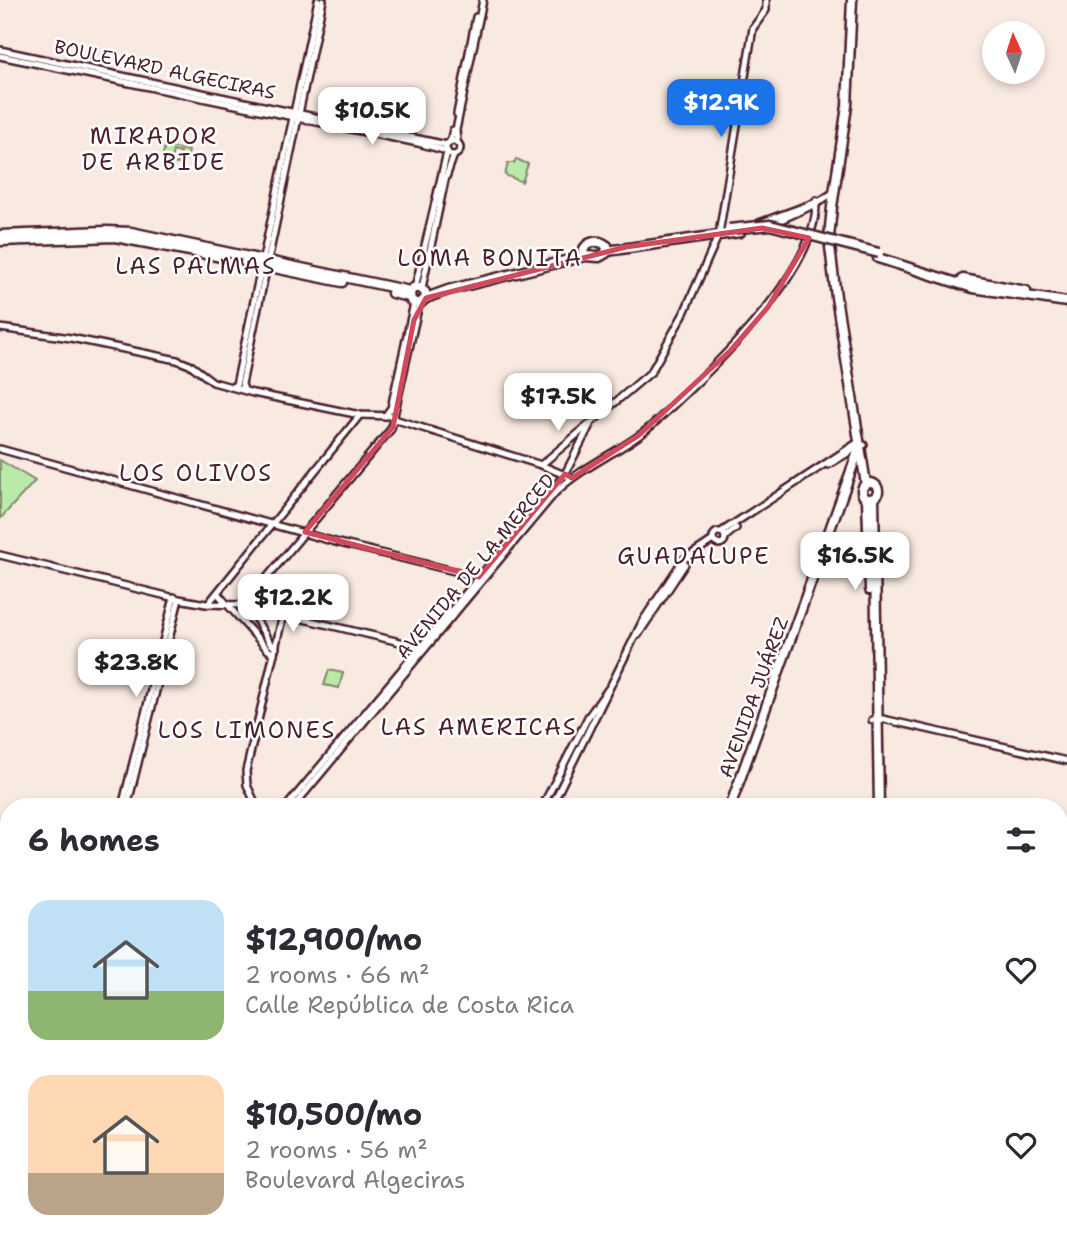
<!DOCTYPE html>
<meta charset="utf-8">
<style>
body{margin:0;font-family:"Shantell Sans",sans-serif;background:#f2f2f3;color:#2b2b33;height:100vh;display:flex;flex-direction:column;font-size:26px;white-space:nowrap}
*{box-sizing:border-box;margin:0}
p{font-size:23px;color:#7c7c81}
.icon{flex:none;width:38px;height:38px;fill:none;stroke:currentColor;stroke-width:2;stroke-linecap:round;stroke-linejoin:round}
.map{position:relative;flex:1;overflow:hidden}
.side{position:absolute;left:0px;top:798px;width:1068px;height:448px;display:flex;flex-direction:column;background:#fff;border-radius:28px 28px 0 0;box-shadow:0 4px 10px #0003}
.side>*{flex:none}
.needle{width:46px;rotate:357deg}
.controls{position:absolute;left:982px;top:21px;display:grid;gap:14px}
.controls a{display:grid;place-items:center;width:63px;height:63px;border-radius:50%;background:#fff;box-shadow:0 4px 10px #0003;font-size:35px}
.price{position:absolute;translate:-50% -60px;padding:0 16px;border-radius:14px;background:#fff;color:#222;font-size:23px;line-height:46px;filter:drop-shadow(0 2px 4px #0008)}
.price::after{content:'';position:absolute;left:50%;top:42px;width:21px;height:16px;margin-left:-10px;background:inherit;clip-path:polygon(0 0,100% 0,50% 100%)}
.price.selected{background:#1a73e8;color:#fff}
ul{padding:0;list-style:none}
li{display:flex;align-items:center;gap:21px;height:175px;padding:0 28px}
li span{display:grid;place-items:center;flex:none;width:196px;height:140px;border-radius:21px;color:#555}
li>.icon{margin-inline-start:auto}
span .icon{width:84px;height:84px;fill:#fffc;stroke-width:1}
li b{font-size:30px}
h2{display:flex;justify-content:space-between;align-items:center;height:84px;padding:0 28px;font-size:30px}
.map>svg:first-child{display:block}
.green{fill:#b9eaa9;stroke:#82846a;stroke-width:2}
.lines{fill:none;stroke-linecap:round;stroke-linejoin:round}
.minor-casing{stroke:#4a1f2b;stroke-width:10}
.major-casing{stroke:#4a1f2b;stroke-width:13}
.minor{stroke:#fff;stroke-width:5}
.major{stroke:#fff;stroke-width:8}
.major-bridge-casing{stroke:#4a1f2b;stroke-width:13;stroke-linecap:butt}
.major-bridge{stroke:#fff;stroke-width:8}
.marked{fill:none;stroke:#d1495b;stroke-width:5;stroke-linejoin:round}
.labels{text-anchor:middle;stroke-width:5;stroke-linejoin:round;paint-order:stroke}
.street-label{font-size:19px;fill:#4a1f2b;stroke:#fff}
.quarter-label{font-size:23px;letter-spacing:2px;fill:#4a1f2b;stroke:#fff}
</style>
<div class="map">
<svg width="1067" height="1246" viewBox="0 0 1067 1246">
<rect width="100%" height="100%" fill="#f9eae1"/>
<filter id="ink" filterUnits="userSpaceOnUse"><feTurbulence type="fractalNoise" baseFrequency=".0143" numOctaves="2"/><feDisplacementMap in="SourceGraphic" scale="14" xChannelSelector="R" yChannelSelector="G"/><feConvolveMatrix kernelMatrix="1 2 1 2 8 2 1 2 1" color-interpolation-filters="sRGB"/></filter>
<g filter="url(#ink)">
<g class="green">
<polygon points="165,146 189,151 187,159 180,157 181,153 173,151 171,159 178,161 178,164 172,163 169,169 171,160 162,158"/>
<polygon points="516,159 528,164 522,182 505,175 508,163 514,163"/>
<polygon points="0,460 35,481 0,519"/>
<polygon points="329,670 343,673 339,688 324,685"/>
<polygon points="9,931 9,977 0,954 0,934"/>
</g>
<g class="lines">
<g class="minor-casing">
<g id="minor">
<polyline points="0,50 447,145"/>
<polyline points="0,56 418,143 447,151"/>
<polyline points="457,114 476,17"/>
<circle cx="453" cy="148" r="7"/>
<polyline points="450,142 453,130"/>
<polyline points="457,143 456,130 483,0"/>
<polyline points="759,223 822,200"/>
<polyline points="772,224 816,204 834,192"/>
<polyline points="415,288 447,152"/>
<polyline points="422,288 445,180 454,155"/>
<polyline points="0,328 71,338 177,360 192,366 213,382 253,393 360,415 392,416 394,419 541,465 572,478"/>
<polyline points="232,387 236,385 318,0"/>
<polyline points="244,390 242,384 323,0"/>
<polyline points="385,416 391,408 414,303"/>
<polyline points="0,449 339,543 479,577"/>
<polyline points="541,465 651,372 684,313 719,234 753,28 766,10 766,0"/>
<polyline points="828,465 856,448 864,445"/>
<polyline points="529,518 565,474 590,425"/>
<polyline points="721,532 860,441"/>
<circle cx="719" cy="538" r="6"/>
<polyline points="725,537 736,528"/>
<polyline points="0,555 179,599 206,604 244,605 421,647"/>
<polyline points="218,594 268,650 274,654"/>
<polyline points="208,604 360,415"/>
<polyline points="244,605 391,429 419,304"/>
<polyline points="248,606 270,643 276,648"/>
<polyline points="638,635 685,564"/>
<polyline points="872,720 883,719 1067,761"/>
<polyline points="122,807 174,597"/>
<polyline points="127,807 179,599"/>
<polyline points="257,807 247,785 246,771 283,615"/>
<polyline points="286,807 518,531"/>
<path d="M293,807L555,493C580,468 615,454 644,432C659,420 673,405 687,392C730,351 819,264 816,200"/>
<polyline points="542,807 588,717 609,688"/>
<polyline points="551,807 642,622 683,560 713,540"/>
<polyline points="0,1143 9,1134"/>
<polyline points="0,1150 9,1141"/>
</g>
</g>
<g class="major-casing">
<g id="major">
<polyline points="852,0 847,106 832,207 829,238 836,297 866,484"/>
<polyline points="0,235 106,231 131,232 410,291"/>
<polyline points="0,241 115,237 222,257"/>
<path d="M583,251C587,241 599,239 607,246"/>
<polyline points="607,251 740,232"/>
<polyline points="878,258 973,288 1067,302"/>
<polyline points="245,262 342,282"/>
<polyline points="963,279 1026,291"/>
<polyline points="392,293 409,297"/>
<polyline points="426,298 425,292 420,288 413,288 410,293 411,301 419,304 426,298 448,290 585,256 599,257 606,253 607,246"/>
<circle cx="870" cy="491" r="8"/>
<polyline points="874,498 879,807"/>
<polyline points="867,499 870,590"/>
<polyline points="295,804 295,807"/>
<polyline points="730,807 860,446"/>
<polyline points="0,917 9,913"/>
<polyline points="0,929 9,926"/>
<polyline points="1059,979 1067,980"/>
<polyline points="1059,986 1067,987"/>
<polyline points="883,1237 883,1246"/>
<polyline points="889,1237 889,1246"/>
<polyline points="569,1246 572,1237"/>
<polyline points="575,1246 578,1237"/>
</g>
</g>
<use href="#minor" class="minor"/>
<use href="#major" class="major"/>
<g class="major-bridge-casing">
<polyline id="major-bridge" points="729,229 770,225 879,253"/>
</g>
<use href="#major-bridge" class="major-bridge"/>
</g>
</g>
<path class="marked" d="M762,228L809,238L768,307L731,350L638,436L572,478L565,474L479,577L305,532L393,427L414,320L426,298L626,247Z"/>
<g class="labels">
<g class="street-label">
<text transform="translate(165 69) rotate(12)" y="7">BOULEVARD ALGECIRAS</text>
<text transform="translate(475 566) rotate(-50)" y="7">AVENIDA DE LA MERCED</text>
<text transform="translate(753 697) rotate(-70)" y="7">AVENIDA JUÁREZ</text>
</g>
<g class="quarter-label">
<text x="154" y="144">MIRADOR<tspan x="154" dy="26">DE ARBIDE</tspan></text>
<text x="490" y="266">LOMA BONITA</text>
<text x="196" y="274">LAS PALMAS</text>
<text x="196" y="481">LOS OLIVOS</text>
<text x="694" y="564">GUADALUPE</text>
<text x="479" y="735">LAS AMERICAS</text>
<text x="247" y="738">LOS LIMONES</text>
</g>
</g>
</svg>
<div class="controls">
<a><svg class="needle" viewBox="-14 -14 28 28"><path d="M0-13l5 13h-10z" fill="#e53935"/><path d="M0 13l5-13h-10z" fill="#7c7c81"/></svg></a>
</div>
<b class="price selected" style="left:721px;top:139px">$12.9K</b>
<b class="price" style="left:372px;top:147px">$10.5K</b>
<b class="price" style="left:558px;top:433px">$17.5K</b>
<b class="price" style="left:855px;top:592px">$16.5K</b>
<b class="price" style="left:293px;top:634px">$12.2K</b>
<b class="price" style="left:136px;top:699px">$23.8K</b>
<section class="side">
<h2>6 homes<svg class="icon" aria-label="filters" viewBox="0 0 24 24"><path d="M4 7h16M4 17h16"/><circle cx="9" cy="7" r="2"/><circle cx="15" cy="17" r="2"/></svg></h2>
<ul>
<li><span style="background:linear-gradient(#bfe0f5 65%,#8fb573 0)"><svg class="icon" aria-label="home" viewBox="0 0 24 24"><path d="M3 11l9-7 9 7M6 9v11h12V9"/></svg></span><div><b>$12,900/mo</b><p>2 rooms · 66 m²</p><p>Calle República de Costa Rica</p></div><svg class="icon" aria-label="heart" viewBox="0 0 24 24"><path d="M12 20l-8-8c-3-5 5-10 8-4 3-6 11-1 8 4z"/></svg></li>
<li><span style="background:linear-gradient(#ffd9b3 70%,#b9a48a 0)"><svg class="icon" aria-label="home" viewBox="0 0 24 24"><path d="M3 11l9-7 9 7M6 9v11h12V9"/></svg></span><div><b>$10,500/mo</b><p>2 rooms · 56 m²</p><p>Boulevard Algeciras</p></div><svg class="icon" aria-label="heart" viewBox="0 0 24 24"><path d="M12 20l-8-8c-3-5 5-10 8-4 3-6 11-1 8 4z"/></svg></li>
</ul>
</section>
</div>
